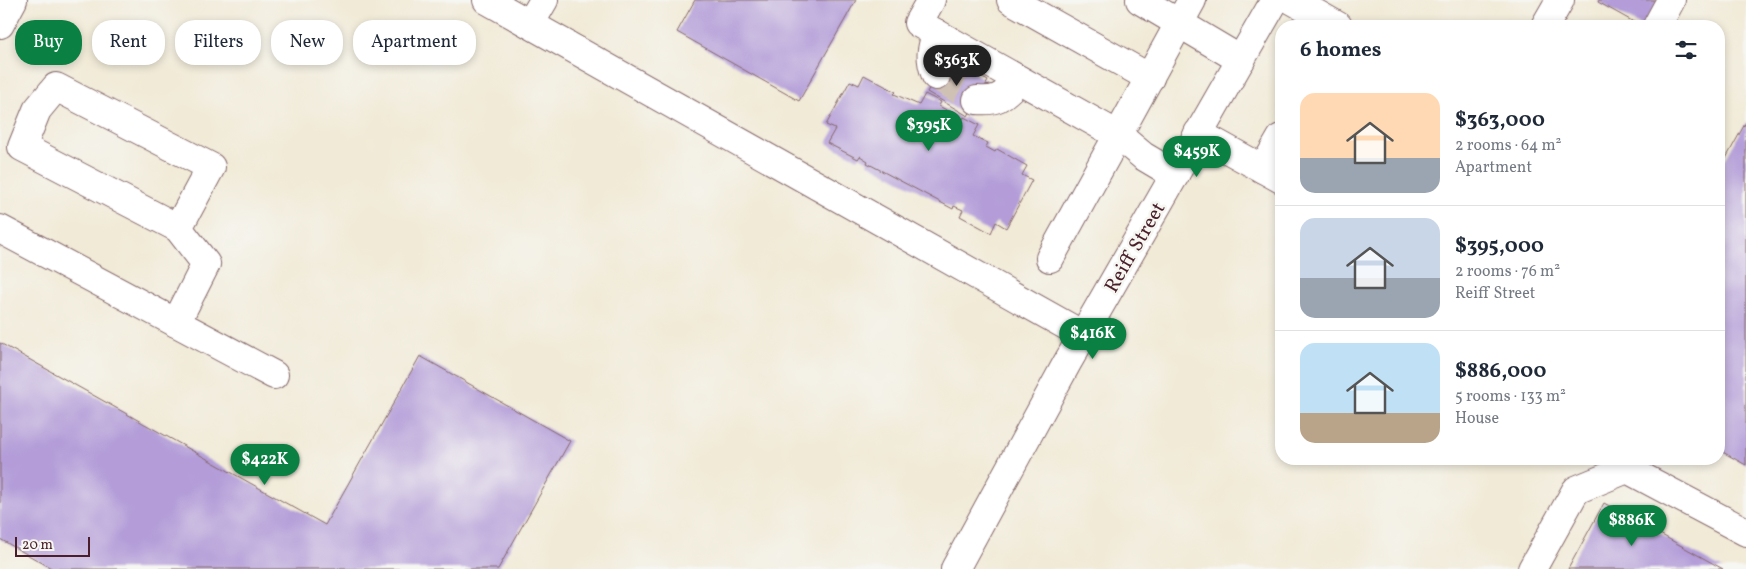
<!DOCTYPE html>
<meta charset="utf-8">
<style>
body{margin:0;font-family:Vollkorn,serif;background:#f6f6f7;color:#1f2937;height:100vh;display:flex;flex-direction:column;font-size:19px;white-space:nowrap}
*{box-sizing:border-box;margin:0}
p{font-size:16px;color:#747a83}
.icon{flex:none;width:28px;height:28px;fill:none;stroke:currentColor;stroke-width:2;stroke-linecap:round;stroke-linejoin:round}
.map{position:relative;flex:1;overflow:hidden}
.panel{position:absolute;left:1275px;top:20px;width:450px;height:445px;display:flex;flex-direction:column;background:#fff;border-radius:20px;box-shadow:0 2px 8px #0003}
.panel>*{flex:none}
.top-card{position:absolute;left:15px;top:20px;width:475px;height:45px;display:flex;gap:10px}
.scale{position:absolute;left:15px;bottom:12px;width:75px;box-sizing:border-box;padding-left:5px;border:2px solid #4a1f2b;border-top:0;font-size:14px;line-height:18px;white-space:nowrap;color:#4a1f2b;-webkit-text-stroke:4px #f6f6f2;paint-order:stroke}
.price{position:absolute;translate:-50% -42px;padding:0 11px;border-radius:18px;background:#0b8043;color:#fff;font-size:16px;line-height:32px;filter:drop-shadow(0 1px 2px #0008)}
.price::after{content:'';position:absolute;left:50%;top:30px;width:15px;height:11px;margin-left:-8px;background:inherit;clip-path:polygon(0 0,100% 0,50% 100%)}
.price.current{background:#222;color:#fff}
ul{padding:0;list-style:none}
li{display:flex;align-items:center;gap:15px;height:125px;padding:0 25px}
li+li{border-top:1px solid #e0e1e3}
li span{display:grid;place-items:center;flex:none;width:140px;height:100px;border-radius:15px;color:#555}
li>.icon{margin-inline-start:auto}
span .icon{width:60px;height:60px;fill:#fffc;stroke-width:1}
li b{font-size:21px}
h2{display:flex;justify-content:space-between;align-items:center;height:60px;padding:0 25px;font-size:21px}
.tag{padding:0 18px;border-radius:20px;background:#fff;box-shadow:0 2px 8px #0003;font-size:18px;line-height:45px}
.tag.current{background:#0b8043;color:#fff}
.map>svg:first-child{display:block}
.building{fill:#b39cd8}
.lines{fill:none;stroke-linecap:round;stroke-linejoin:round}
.minor-tunnel{stroke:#d0c1b5;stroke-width:28;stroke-dasharray:28 14;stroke-linecap:butt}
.minor-casing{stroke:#846667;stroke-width:30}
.minor{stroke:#fff;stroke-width:28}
.labels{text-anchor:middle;stroke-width:5;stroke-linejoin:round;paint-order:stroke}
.street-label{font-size:20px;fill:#4a1f2b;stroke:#f6f6f2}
</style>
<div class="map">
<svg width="1746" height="569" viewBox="0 0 1746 569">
<rect width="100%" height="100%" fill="#f6f6f2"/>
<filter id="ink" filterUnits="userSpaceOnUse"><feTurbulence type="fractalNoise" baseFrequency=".02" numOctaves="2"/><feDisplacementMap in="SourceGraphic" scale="10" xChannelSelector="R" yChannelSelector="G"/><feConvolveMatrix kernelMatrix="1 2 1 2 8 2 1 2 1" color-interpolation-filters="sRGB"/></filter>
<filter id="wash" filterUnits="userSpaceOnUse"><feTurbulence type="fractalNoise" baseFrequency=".0096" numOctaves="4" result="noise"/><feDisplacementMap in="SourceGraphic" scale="20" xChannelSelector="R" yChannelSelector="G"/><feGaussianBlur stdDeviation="1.12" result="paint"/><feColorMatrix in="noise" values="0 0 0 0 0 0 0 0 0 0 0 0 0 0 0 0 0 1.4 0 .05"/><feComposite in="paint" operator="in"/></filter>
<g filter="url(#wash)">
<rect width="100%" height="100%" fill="#f1ead7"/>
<g id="blocks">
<g class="building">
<polygon points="695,0 856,0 799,101 677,32"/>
<polygon points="1599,0 1661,0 1646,26 1641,26 1598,2"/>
<polygon points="946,58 988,81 968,116 927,92"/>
<polygon points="864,75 896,92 894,94 919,105 925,94 941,102 939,106 963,119 964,117 979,125 973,136 988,143 986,147 995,152 997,149 1027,166 1022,175 1032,180 1006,228 996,222 991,233 960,216 963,210 954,206 953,209 867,163 868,161 860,156 858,159 827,143 835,129 826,125 850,81 859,85"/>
<polygon points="1746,122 1746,465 1719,450 1719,171"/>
<polygon points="0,343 325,525 420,356 570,441 498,569 53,569 0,539"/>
<polygon points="1604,503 1723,569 1568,569"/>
</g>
</g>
</g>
<g filter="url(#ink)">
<use href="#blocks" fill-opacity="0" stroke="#846667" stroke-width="1"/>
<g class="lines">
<polyline class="minor-tunnel" points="936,76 977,100"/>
<g class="minor-casing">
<g id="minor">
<polyline points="487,0 1083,335"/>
<polyline points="931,0 918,23 1118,135 1050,258"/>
<polyline points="1011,0 1150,78"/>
<polyline points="1140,0 1241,60"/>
<polyline points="1292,0 1338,26"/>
<polyline points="0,24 13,0"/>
<polyline points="530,24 544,0"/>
<polyline points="1545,26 1560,0"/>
<polyline points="1657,26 1671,0"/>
<path d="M936,33C931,51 929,58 936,76"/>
<path d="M977,100C1000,102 1003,95 1019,80"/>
<polyline points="1198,133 1281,179"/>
<polyline points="1263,169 1281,138"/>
<polyline points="1175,175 1143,156 1118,135 1192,0"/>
<polyline points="0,229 274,375"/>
<polyline points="176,323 206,264 178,228 211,167 56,87 37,110 22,147 178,228"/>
<polyline points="955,569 1067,363 1275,0"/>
<polyline points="1532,569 1576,490 1627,469 1746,532"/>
</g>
</g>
<use href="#minor" class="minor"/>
</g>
</g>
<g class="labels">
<g class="street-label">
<text transform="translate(1134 247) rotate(-60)" y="7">Reiff Street</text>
</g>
</g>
</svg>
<div class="scale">20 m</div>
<b class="price current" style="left:957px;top:87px">$363K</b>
<b class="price" style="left:929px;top:152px">$395K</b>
<b class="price" style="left:1197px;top:178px">$459K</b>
<b class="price" style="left:1093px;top:360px">$416K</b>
<b class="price" style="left:265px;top:486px">$422K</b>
<b class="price" style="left:1632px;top:547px">$886K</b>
<div class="top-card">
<a class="tag current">Buy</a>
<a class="tag">Rent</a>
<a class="tag">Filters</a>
<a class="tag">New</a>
<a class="tag">Apartment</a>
</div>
<section class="panel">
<h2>6 homes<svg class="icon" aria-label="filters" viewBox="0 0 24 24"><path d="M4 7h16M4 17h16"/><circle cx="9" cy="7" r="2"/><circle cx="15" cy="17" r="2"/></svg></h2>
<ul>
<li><span style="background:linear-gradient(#ffd9b3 65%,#9aa5b1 0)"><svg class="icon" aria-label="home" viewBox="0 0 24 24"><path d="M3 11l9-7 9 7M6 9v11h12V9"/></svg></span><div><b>$363,000</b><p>2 rooms · 64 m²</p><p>Apartment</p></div></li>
<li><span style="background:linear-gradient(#c9d6e8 60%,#9aa5b1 0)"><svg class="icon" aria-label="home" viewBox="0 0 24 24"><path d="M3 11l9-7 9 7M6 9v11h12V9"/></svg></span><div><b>$395,000</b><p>2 rooms · 76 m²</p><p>Reiff Street</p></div></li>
<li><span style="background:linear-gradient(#bfe0f5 70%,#b9a48a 0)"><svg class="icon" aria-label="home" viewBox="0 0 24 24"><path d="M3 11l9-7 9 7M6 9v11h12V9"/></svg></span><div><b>$886,000</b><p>5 rooms · 133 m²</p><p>House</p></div></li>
</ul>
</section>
</div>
